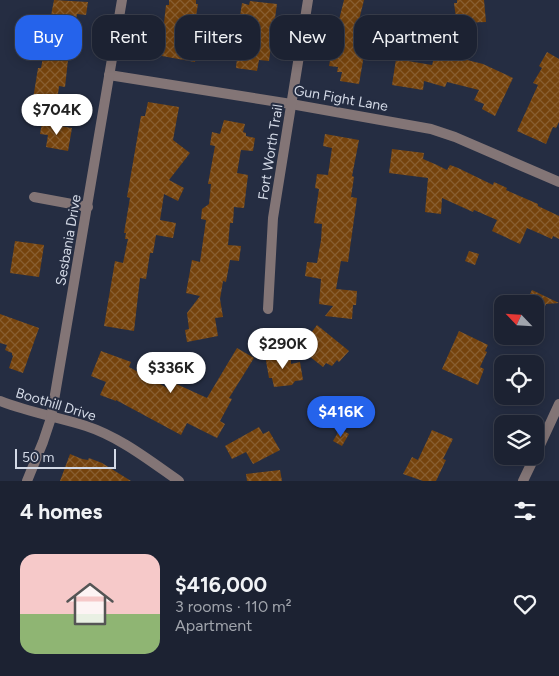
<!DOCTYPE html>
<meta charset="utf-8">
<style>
body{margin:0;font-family:Figtree,sans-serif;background:#292f3e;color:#f1f3f6;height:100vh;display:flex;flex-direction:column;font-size:19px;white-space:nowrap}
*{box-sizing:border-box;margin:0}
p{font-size:16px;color:#a0a4ac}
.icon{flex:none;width:28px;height:28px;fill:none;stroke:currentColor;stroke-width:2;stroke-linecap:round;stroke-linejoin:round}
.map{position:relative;height:481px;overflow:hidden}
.panel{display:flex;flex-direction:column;background:#1c2232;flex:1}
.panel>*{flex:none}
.hud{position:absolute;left:15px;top:15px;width:530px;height:45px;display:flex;gap:10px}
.needle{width:32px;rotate:295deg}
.controls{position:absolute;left:494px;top:295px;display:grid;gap:10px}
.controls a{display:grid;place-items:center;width:50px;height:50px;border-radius:10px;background:#1c2232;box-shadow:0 2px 12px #0003,0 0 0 1px #3a3f4d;font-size:25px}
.scale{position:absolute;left:15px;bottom:12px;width:101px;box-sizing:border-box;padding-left:5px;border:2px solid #d3d9e6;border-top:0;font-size:14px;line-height:18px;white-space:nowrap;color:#d3d9e6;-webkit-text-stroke:4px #252d42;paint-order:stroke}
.price{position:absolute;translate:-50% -42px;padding:0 11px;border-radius:18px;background:#fff;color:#222;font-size:16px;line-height:32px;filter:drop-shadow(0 1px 2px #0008)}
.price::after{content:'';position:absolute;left:50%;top:30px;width:15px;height:11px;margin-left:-8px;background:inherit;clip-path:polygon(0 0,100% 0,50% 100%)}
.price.active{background:#2563eb;color:#fff}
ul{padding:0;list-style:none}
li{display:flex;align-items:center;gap:15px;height:125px;padding:0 20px}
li+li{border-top:1px solid #3a3f4d}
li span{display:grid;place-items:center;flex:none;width:140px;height:100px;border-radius:15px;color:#555}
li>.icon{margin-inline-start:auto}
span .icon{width:60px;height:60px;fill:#fffc;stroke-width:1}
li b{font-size:21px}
h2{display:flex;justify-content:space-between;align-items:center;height:60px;padding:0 20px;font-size:21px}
.tag{padding:0 18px;border-radius:15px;background:#1c2232;box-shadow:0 2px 12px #0003,0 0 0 1px #3a3f4d;font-size:18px;line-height:45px}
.tag.active{background:#2563eb;color:#fff}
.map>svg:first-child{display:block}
.building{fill:url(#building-cross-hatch)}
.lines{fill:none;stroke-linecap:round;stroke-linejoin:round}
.street{stroke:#837576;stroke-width:10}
.labels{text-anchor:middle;stroke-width:4;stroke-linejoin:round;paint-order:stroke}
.street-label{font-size:14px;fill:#d3d9e6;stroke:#252d42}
</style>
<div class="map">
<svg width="559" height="481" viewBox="0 0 559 481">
<defs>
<pattern id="building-cross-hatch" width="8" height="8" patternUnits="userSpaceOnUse" patternTransform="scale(1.25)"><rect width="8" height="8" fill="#75430d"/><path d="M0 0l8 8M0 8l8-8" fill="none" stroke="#885e30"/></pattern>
</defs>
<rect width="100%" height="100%" fill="#252d42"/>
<g class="building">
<polygon points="54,0 88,2 86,15 77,14 75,26 70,25 66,50 69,51 65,87 59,86 57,102 33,99 38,68 41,68"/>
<polygon points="169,0 196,0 196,4 198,4 194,28 201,29 195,62 151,54 154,28 156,29 157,21 164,23 166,5 169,5"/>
<polygon points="344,0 364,0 359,20 365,21 363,33 360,33 356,54 364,55 359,84 340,81 342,72 337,72 338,67 329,66 332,49 339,50 341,29 337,28"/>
<polygon points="457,0 484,0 486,22 459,23 458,17 456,18 454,3 457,3"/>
<polygon points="250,1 277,4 269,61 259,60 257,71 236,68 237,57 225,55 228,35 237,36 242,3 249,5"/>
<polygon points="438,45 465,52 463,59 483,64 513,78 495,116 482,109 484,104 474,100 479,90 447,82 445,87 424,81 423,90 392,85 396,59 432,65"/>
<polygon points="547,52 559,59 559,122 556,128 553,127 546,144 517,131 538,85 533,83 542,68 539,66"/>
<polygon points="148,102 179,107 173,140 190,153 169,180 184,188 178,201 164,194 160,220 176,223 173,238 156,235 153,253 150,253 146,279 140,278 134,331 104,326 115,261 123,263 128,239 125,239 126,233 124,233 130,198 127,197 141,116 145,116"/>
<polygon points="224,120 245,124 243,132 246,133 246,136 255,138 253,151 241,150 237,173 248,175 244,208 234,207 233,223 230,223 228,245 241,246 239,261 230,260 226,282 223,281 220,299 223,317 215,318 218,336 187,342 185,330 189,329 187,313 200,296 186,293 192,260 200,262 206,220 201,219 202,209 209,204 211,184 208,184 215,146 210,145 212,132 220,134"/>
<polygon points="42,123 72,128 68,151 46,147 48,135 40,134"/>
<polygon points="325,134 359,140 352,176 354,177 351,197 357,198 348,262 341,261 336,289 357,291 356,305 353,305 352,319 325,316 333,306 319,304 321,279 305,276 307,262 317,263 321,240 322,224 314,223 319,189 315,188 317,174 328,175 332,148 323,146"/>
<polygon points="392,149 424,153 423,159 437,165 447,170 450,165 458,168 493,185 494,182 507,188 506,190 538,204 538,206 559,216 559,239 553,236 552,239 527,228 520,244 492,231 497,220 474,210 473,212 442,198 441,214 425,212 428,178 389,173"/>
<polygon points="15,241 44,245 39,277 10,273"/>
<polygon points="469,251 479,254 475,265 465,261"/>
<polygon points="532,290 559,303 546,304 535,328 535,304 525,304"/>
<polygon points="0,314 39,328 23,373 9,368 13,356 12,355 12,353 5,350 7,345 0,343"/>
<polygon points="317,325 349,351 339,362 337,360 332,366 326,363 323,367 309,356 318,345 308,337"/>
<polygon points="459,331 488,345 485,351 487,352 480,367 484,369 478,385 442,369"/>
<polygon points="237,348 254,358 229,398 232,399 220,421 225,424 217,438 187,423 181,435 116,400 116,401 100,395 106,382 91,376 101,351 131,362 129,367 169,389 172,382 207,398"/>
<polygon points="285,352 286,360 291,359 291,364 300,362 303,380 295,381 292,385 274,387 272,378 269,378 265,355"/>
<polygon points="259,427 263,434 269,431 280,450 253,464 246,452 232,459 225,446"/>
<polygon points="340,429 349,434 342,446 333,441"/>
<polygon points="432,430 453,439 443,459 446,460 436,481 423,481 403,474 412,457 418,460"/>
<polygon points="70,454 82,459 88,460 89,458 102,463 131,481 60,481"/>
<polygon points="280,470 282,481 247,481 246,474"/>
</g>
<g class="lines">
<g class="street">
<polyline points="109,75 291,104 431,129 455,137 559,182"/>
<polyline points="34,197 88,207"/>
<polyline points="268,309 273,218 308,0"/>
<path d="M0,401C28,412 57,417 86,426C120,437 150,461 179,481"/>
<polyline points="535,456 559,404"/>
<polyline points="27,481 43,442 51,418 122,0"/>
<polyline points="523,481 535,456"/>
</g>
</g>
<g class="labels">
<g class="street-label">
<text transform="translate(341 98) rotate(10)" y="5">Gun Fight Lane</text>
<text transform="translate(270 152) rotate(-81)" y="5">Fort Worth Trail</text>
<text transform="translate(68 240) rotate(-80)" y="5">Sesbania Drive</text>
<text transform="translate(56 404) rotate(17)" y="5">Boothill Drive</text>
</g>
</g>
</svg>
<div class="controls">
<a><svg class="needle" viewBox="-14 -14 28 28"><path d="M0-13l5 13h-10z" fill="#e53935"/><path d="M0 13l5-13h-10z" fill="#a0a4ac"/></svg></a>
<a><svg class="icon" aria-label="locate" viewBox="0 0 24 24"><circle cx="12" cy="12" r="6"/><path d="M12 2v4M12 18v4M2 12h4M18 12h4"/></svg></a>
<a><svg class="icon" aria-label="layers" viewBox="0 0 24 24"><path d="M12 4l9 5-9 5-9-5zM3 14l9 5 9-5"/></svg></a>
</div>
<div class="scale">50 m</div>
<b class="price" style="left:57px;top:136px">$704K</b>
<b class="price" style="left:283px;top:370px">$290K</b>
<b class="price" style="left:171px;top:394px">$336K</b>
<b class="price active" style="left:341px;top:438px">$416K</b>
<div class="hud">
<a class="tag active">Buy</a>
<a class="tag">Rent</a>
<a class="tag">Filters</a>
<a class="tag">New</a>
<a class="tag">Apartment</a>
</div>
</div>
<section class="panel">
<h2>4 homes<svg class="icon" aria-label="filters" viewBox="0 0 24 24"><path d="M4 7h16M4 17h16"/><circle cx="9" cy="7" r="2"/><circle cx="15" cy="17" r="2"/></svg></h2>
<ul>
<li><span style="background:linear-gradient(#f6c9c9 60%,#8fb573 0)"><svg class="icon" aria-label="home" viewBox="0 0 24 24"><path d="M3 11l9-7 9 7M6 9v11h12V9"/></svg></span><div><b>$416,000</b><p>3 rooms · 110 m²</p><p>Apartment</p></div><svg class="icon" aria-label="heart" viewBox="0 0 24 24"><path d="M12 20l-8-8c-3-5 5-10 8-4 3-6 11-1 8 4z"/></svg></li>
</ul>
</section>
